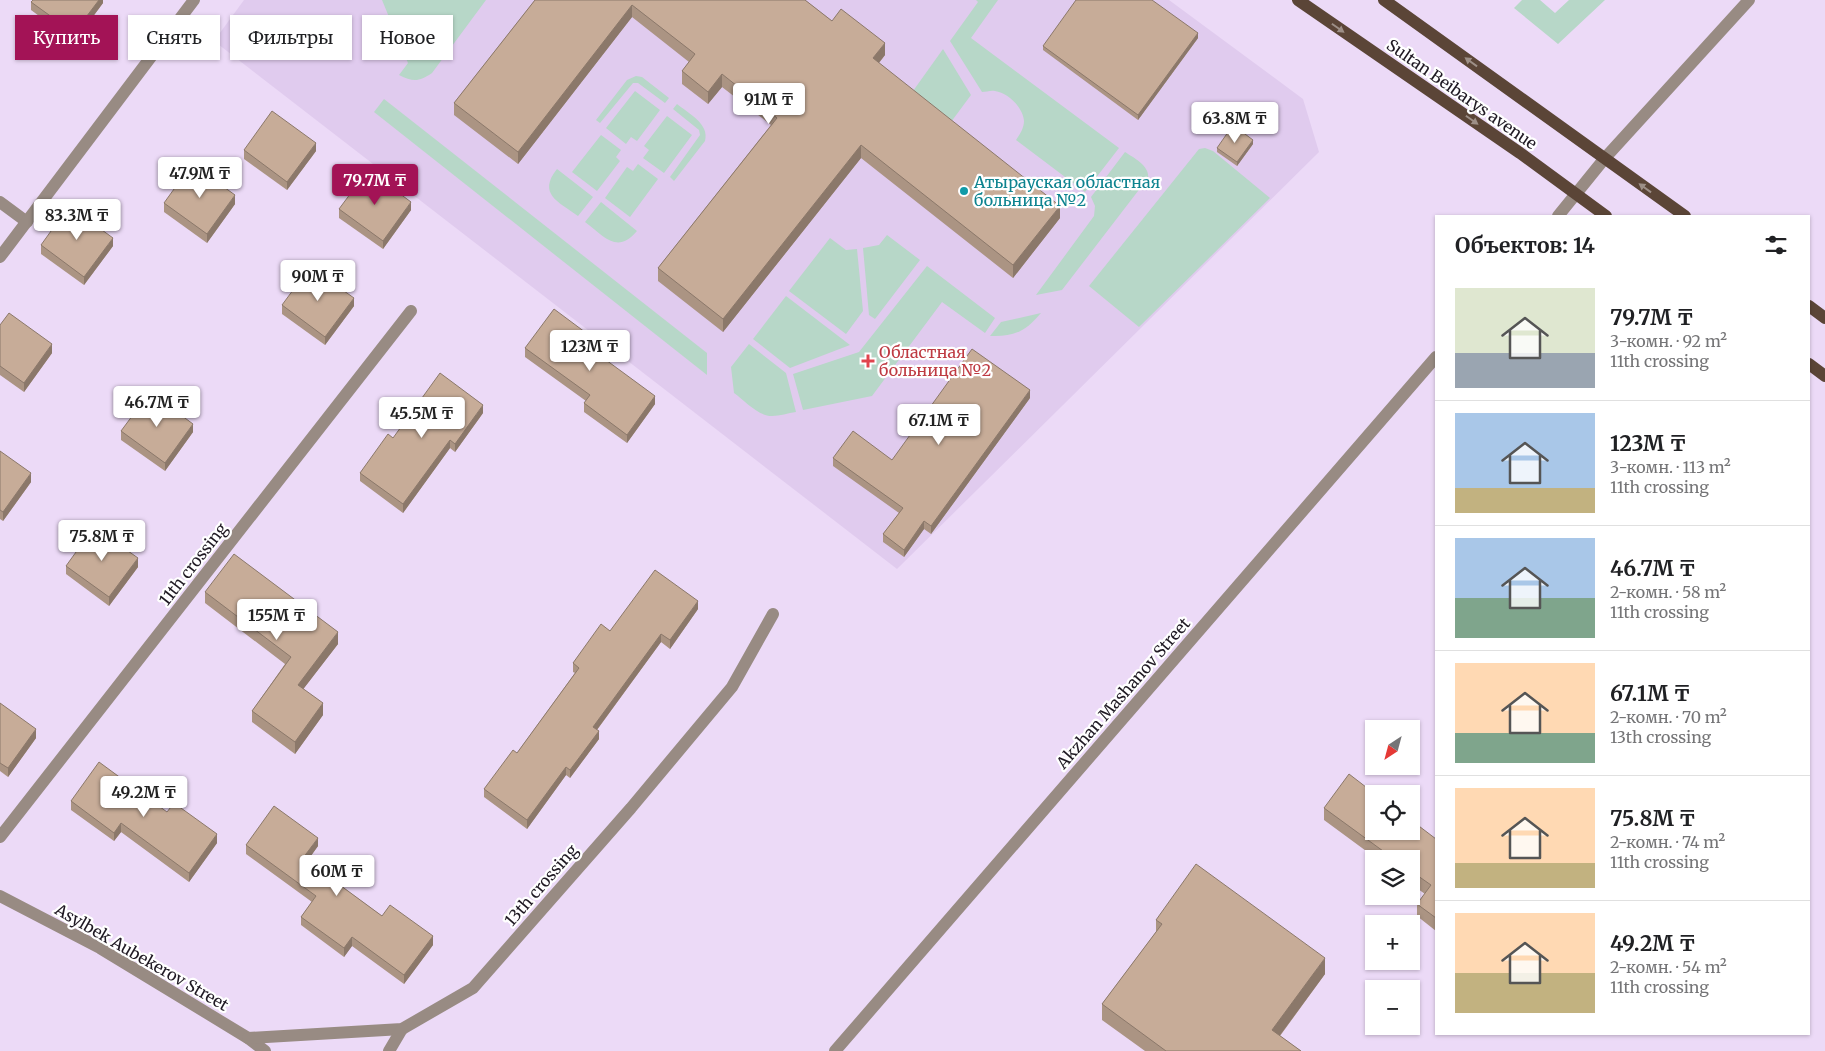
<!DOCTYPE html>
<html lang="ru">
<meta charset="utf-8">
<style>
body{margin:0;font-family:Merriweather,serif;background:#f6f6f6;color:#202124;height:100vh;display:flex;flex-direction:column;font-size:19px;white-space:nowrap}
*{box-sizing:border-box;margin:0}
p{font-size:16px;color:#757577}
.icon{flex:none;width:28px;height:28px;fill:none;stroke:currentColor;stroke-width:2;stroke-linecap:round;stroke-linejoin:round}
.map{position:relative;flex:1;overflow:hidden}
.sheet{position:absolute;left:1435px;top:215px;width:375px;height:820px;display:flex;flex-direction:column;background:#fff;border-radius:0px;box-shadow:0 1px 4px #0004}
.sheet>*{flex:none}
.hud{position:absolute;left:15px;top:15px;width:475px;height:45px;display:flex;gap:10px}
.needle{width:32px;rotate:216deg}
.controls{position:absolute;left:1365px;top:720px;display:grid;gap:10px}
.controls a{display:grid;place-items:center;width:55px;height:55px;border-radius:0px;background:#fff;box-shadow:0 1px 4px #0004;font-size:25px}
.price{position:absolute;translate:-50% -42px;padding:0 11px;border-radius:5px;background:#fff;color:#222;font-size:16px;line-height:32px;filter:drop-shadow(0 1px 2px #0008)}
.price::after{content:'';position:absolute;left:50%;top:30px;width:15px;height:11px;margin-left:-8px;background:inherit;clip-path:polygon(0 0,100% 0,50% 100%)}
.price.active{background:#a31356;color:#fff}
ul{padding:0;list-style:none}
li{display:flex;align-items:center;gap:15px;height:125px;padding:0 20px}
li+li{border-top:1px solid #e0e0e0}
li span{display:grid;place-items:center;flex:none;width:140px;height:100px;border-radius:0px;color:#555}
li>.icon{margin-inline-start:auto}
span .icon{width:60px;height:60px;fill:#fffc;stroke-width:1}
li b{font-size:21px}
h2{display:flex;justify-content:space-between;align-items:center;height:60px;padding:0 20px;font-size:21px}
.pill{padding:0 18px;border-radius:0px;background:#fff;box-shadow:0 1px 4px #0004;font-size:18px;line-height:45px}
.pill.active{background:#a31356;color:#fff}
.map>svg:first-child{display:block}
.built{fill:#e0cbee}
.green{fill:#b7d7c8}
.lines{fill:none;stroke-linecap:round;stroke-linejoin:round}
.minor{stroke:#988b83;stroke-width:12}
.tertiary{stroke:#988b83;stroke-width:12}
.primary{stroke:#5b4537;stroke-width:12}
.wall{fill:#ab9483}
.shaded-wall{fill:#8b786a}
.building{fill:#c7ac98;stroke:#8b786a}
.oneway{fill:#9d8f87}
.culture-dot{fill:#0f9aa8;stroke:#fff;stroke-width:2}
.health-dot{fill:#e0444e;stroke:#fff;stroke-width:2}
.labels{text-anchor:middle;stroke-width:4.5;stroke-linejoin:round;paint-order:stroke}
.street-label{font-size:16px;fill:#1f1923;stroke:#fff}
.culture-label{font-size:16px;fill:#0d838f;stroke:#fff;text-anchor:start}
.health-label{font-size:16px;fill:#be3a42;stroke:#fff;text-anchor:start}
</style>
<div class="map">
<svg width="1825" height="1051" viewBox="0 0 1825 1051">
<rect width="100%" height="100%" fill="#ecdaf7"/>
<polygon class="built" points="244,0 1169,0 1303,99 1319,152 897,569 214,41"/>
<g class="green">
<path d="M382,0H486L432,73C419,82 413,82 399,75L408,63Z"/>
<path d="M976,0H998L971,38L1119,148L1085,192L1016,140C1020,134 1024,128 1024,121C1023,107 1008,93 995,91C991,90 986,92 982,92L950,41L978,2Z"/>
<polygon points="1522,0 1540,0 1555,13 1569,0 1605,0 1558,44 1514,8"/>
<polygon points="943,49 971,95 951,122 913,91"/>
<polygon points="636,76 642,77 669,98 665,103 638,83 633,83 600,123 596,120 627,80"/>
<polygon points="635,91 660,110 637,141 631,137 626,144 606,128"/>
<polygon points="384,99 707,353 707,375 374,112"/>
<path d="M677,104C688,113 710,124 705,141L674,181L670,177L700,135L699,130L673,109Z"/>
<polygon points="667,116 692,135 664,173 643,158 649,150 644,146"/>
<polygon points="601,135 621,150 616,157 620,161 597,191 572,172"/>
<polygon points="1205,148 1213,151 1270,198 1139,327 1089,286 1199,149"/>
<path d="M1125,152C1134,158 1150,166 1148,178L1062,290L1036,295L1094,216L1095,206L1091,197Z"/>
<polygon points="638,164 658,179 630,217 605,198 627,167 633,171"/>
<path d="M557,169L593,197L578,216C559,202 537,194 557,169Z"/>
<path d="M601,202L637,231C617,255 604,236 585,222Z"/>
<polygon points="887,235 920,260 875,319 869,315 863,248 879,245"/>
<polygon points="830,238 846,250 857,249 863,311 846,334 789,291"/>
<polygon points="927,266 995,318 985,333 942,302 872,396 803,410 793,374 859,352"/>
<polygon points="786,296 850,345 790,368 753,339"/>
<path d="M1041,313C1026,331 1014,337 990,336L1001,322Z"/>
<path d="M749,344L786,373L796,412C788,413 780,416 772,416C758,416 745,401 734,393L731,367Z"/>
</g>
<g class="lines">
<g class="minor">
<polyline points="0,202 27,222"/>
<polyline points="0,257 194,0"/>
<polyline points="0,837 411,311"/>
<polyline points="0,896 100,948 248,1038 265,1051"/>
<polyline points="248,1038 402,1029 473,988 631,808 732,687 773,614"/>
<polyline points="389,1051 402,1029"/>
</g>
<g class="tertiary">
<polyline points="1558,216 1605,158 1749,0"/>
<polyline points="835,1051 1436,357"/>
</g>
<g class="primary">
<polyline points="1298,0 1520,153 1606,216"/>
<polyline points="1384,0 1685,216"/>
<polyline points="1809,306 1825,318"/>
<polyline points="1809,364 1825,376"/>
</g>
</g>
<g class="wall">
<polygon points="103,0 103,3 74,42 31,10 31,2"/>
<polygon points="535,0 805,0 832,21 885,55 879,63 1060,218 1013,278 861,158 723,332 658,281 658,268 771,125 722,87 708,104 682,84 682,71 689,62 632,17 518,164 454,115 454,103"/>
<polygon points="1198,38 1138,120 1043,50 1043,46"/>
<polygon points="1253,144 1237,166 1217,152 1217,148"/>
<polygon points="244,150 316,151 287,190 244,159"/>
<polygon points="164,203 235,204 207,243 164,212"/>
<polygon points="339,209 411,210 383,249 339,218"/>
<polygon points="41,245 113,246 84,285 41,254"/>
<polygon points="282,305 354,306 325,345 282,314"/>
<polygon points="0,325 52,353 24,392 0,375"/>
<polygon points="525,348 597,349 595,352 655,404 627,443 584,412 584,403 586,401 525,357"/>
<polygon points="1030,398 931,534 924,529 904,557 883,542 883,534 899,513 833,466 833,458 892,460"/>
<polygon points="483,413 455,452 450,448 403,513 360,481 360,473 393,438"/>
<polygon points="121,431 193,432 165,471 121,440"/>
<polygon points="0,451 31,482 3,521 0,519"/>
<polygon points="66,566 138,567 109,606 66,574"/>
<polygon points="205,592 338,644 303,689 323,715 295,754 252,722 252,711 285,664 205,603"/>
<polygon points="698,609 670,649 661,642 597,730 599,739 570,778 566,775 527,829 484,797 484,789 517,753 575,673 573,672 573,663 610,631"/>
<polygon points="0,703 36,738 8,777 0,771"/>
<polygon points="71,801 167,812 217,843 189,882 121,832 114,841 71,810"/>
<polygon points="1324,808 1436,839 1436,931 1417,916 1417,904 1425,894 1411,884 1411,859 1377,859 1324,820"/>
<polygon points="246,845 318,846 307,861 382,916 433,945 404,984 352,946 344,957 301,925 301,917 312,902 246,854"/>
<polygon points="1156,920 1325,974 1280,1036 1301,1051 1145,1051 1102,1020 1102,1004 1156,932"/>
</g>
<g class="shaded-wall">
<polygon points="99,0 103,0 103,3 74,42 74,33"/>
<polygon points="632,5 632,17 518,164 518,152"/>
<polygon points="1198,33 1198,38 1138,120 1138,115"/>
<polygon points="885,43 885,55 873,70 873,58"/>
<polygon points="722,74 722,87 708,104 708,92"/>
<polygon points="1253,140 1253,144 1237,166 1237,162"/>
<polygon points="316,143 316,151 287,190 287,182"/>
<polygon points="861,145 861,158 723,332 723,319"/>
<polygon points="235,195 235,204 207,243 207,234"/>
<polygon points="411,202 411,210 383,249 383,241"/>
<polygon points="1060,206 1060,218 1013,278 1013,265"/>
<polygon points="113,238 113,246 84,285 84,277"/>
<polygon points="354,298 354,306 325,345 325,337"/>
<polygon points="597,341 597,349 591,358 591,349"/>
<polygon points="52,344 52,353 24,392 24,383"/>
<polygon points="1030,390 1030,398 931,534 931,526"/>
<polygon points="655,396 655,404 627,443 627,435"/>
<polygon points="483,405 483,413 455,452 455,444"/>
<polygon points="193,424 193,432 165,471 165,463"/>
<polygon points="450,440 450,448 403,513 403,504"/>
<polygon points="31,473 31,482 3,521 3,512"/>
<polygon points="924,521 924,529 904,557 904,550"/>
<polygon points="138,558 138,567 109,606 109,597"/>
<polygon points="698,601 698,609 670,649 670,640"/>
<polygon points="338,632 338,644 298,696 298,685"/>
<polygon points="661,634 661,642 593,735 593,727"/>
<polygon points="323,703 323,715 295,754 295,742"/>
<polygon points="36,729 36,738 8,777 8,768"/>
<polygon points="599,731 599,739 570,778 570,770"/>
<polygon points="566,767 566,775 527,829 527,820"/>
<polygon points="121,823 121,832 114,841 114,833"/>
<polygon points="217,834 217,843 189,882 189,873"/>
<polygon points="318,838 318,846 303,867 303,858"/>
<polygon points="433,936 433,945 404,984 404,975"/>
<polygon points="352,937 352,946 344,957 344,948"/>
<polygon points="1325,958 1325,974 1272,1046 1272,1030"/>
</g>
<g class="building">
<polygon points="33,0 99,0 74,33 31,2"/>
<polygon points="535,0 805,0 832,21 841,9 885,43 873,58 1060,206 1013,265 861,145 723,319 658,268 777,118 722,74 708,92 682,71 695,54 632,5 518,152 454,103"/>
<polygon points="1076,0 1152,0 1198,33 1138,115 1043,46"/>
<polygon points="272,111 316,143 287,182 244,150"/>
<polygon points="1233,125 1253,140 1237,162 1217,148"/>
<polygon points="192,164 235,195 207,234 164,203"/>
<polygon points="368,170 411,202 383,241 339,209"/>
<polygon points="69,206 113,238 84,277 41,245"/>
<polygon points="310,267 354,298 325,337 282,305"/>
<polygon points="554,309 597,341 591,349 655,396 627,435 584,403 590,395 525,348"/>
<polygon points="9,313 52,344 24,383 0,366 0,325"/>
<polygon points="972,349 1030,390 931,526 924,521 904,550 883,534 903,508 833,458 853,431 892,460"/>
<polygon points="440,373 483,405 455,444 450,440 403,504 360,473 388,434 393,438"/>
<polygon points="150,392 193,424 165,463 121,431"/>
<polygon points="0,451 31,473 3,512 0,510"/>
<polygon points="94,527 138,558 109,597 66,566"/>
<polygon points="234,554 338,632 298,685 323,703 295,742 252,711 291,657 205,592"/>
<polygon points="655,570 698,601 670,640 661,634 593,727 599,731 570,770 566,767 527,820 484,789 513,750 517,753 579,668 573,663 601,624 610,631"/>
<polygon points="0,703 36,729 8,768 0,763"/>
<polygon points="99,762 167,812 174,803 217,834 189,873 121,823 114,833 71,801"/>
<polygon points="1349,774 1375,794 1374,794 1374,831 1411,831 1411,820 1436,839 1436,918 1417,904 1431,885 1411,871 1411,859 1394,859 1324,808"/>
<polygon points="274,806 318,838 303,858 382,916 390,905 433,936 404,975 352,937 344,948 301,917 316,896 246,845"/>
<polygon points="1196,864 1325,958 1272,1030 1301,1051 1166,1051 1102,1004 1162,924 1156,920"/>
</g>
<defs><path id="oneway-solid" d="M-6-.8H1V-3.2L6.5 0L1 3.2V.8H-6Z" transform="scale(1.25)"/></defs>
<g class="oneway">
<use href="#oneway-solid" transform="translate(1338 28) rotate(35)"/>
<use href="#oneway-solid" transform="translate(1471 62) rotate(-144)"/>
<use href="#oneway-solid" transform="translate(1472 120) rotate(35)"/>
<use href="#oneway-solid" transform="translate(1645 188) rotate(-144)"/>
</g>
<circle class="culture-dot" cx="964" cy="191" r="5"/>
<path class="health-dot" d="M865.5 353.5h5v5h5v5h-5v5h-5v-5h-5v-5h5z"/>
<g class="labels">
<g class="street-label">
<text transform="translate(1462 94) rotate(35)" y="6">Sultan Beibarys avenue</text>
<text transform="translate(193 564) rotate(-52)" y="6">11th crossing</text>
<text transform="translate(1123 693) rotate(-49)" y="6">Akzhan Mashanov Street</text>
<text transform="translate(541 885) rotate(-49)" y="6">13th crossing</text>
<text transform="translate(142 957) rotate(30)" y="6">Asylbek Aubekerov Street</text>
</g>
<g class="culture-label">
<text x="974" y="188">Атырауская областная<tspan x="974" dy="18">больница №2</tspan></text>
</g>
<g class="health-label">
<text x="879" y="358">Областная<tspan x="879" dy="18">больница №2</tspan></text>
</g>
</g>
</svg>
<div class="controls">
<a><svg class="needle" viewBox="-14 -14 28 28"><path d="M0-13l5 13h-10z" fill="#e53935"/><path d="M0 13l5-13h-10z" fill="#757577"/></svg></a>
<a><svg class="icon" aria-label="locate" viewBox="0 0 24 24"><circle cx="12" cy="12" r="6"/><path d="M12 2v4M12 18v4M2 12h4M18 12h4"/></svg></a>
<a><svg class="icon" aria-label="layers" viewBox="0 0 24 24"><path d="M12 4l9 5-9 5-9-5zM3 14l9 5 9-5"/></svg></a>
<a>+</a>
<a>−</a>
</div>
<b class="price" style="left:769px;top:125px">91M ₸</b>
<b class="price" style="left:1235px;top:144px">63.8M ₸</b>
<b class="price" style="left:200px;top:199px">47.9M ₸</b>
<b class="price active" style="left:375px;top:206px">79.7M ₸</b>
<b class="price" style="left:77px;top:241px">83.3M ₸</b>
<b class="price" style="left:318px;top:302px">90M ₸</b>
<b class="price" style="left:590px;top:372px">123M ₸</b>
<b class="price" style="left:157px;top:428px">46.7M ₸</b>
<b class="price" style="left:422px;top:439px">45.5M ₸</b>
<b class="price" style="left:939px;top:446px">67.1M ₸</b>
<b class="price" style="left:102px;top:562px">75.8M ₸</b>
<b class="price" style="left:277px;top:641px">155M ₸</b>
<b class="price" style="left:144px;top:818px">49.2M ₸</b>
<b class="price" style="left:337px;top:897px">60M ₸</b>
<div class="hud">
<a class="pill active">Купить</a>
<a class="pill">Снять</a>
<a class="pill">Фильтры</a>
<a class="pill">Новое</a>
</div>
<section class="sheet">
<h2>Объектов: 14<svg class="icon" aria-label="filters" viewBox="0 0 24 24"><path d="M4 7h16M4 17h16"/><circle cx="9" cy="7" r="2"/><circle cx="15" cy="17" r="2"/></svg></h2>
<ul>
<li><span style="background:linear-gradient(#dfe7d0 65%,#9aa5b1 0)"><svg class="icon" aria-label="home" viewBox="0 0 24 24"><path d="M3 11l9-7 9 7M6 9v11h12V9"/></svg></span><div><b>79.7M ₸</b><p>3-комн. · 92 m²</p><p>11th crossing</p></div></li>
<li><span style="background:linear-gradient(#a9c7e8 75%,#c2b280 0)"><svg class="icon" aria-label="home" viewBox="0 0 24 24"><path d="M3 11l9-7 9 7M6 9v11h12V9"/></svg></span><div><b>123M ₸</b><p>3-комн. · 113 m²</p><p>11th crossing</p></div></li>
<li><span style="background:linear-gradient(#a9c7e8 60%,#7fa58c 0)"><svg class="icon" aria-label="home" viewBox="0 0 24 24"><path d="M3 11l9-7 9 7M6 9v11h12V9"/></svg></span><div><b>46.7M ₸</b><p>2-комн. · 58 m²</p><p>11th crossing</p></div></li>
<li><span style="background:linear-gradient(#ffd9b3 70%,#7fa58c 0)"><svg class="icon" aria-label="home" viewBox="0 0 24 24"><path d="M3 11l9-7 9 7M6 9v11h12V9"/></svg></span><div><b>67.1M ₸</b><p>2-комн. · 70 m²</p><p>13th crossing</p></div></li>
<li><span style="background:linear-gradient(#ffd9b3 75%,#c2b280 0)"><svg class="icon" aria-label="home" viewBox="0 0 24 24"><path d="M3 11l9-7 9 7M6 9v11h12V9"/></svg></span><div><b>75.8M ₸</b><p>2-комн. · 74 m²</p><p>11th crossing</p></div></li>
<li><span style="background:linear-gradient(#ffd9b3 60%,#c2b280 0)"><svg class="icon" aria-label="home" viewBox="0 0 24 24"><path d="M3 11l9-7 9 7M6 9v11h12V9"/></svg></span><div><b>49.2M ₸</b><p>2-комн. · 54 m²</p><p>11th crossing</p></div></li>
</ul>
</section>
</div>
